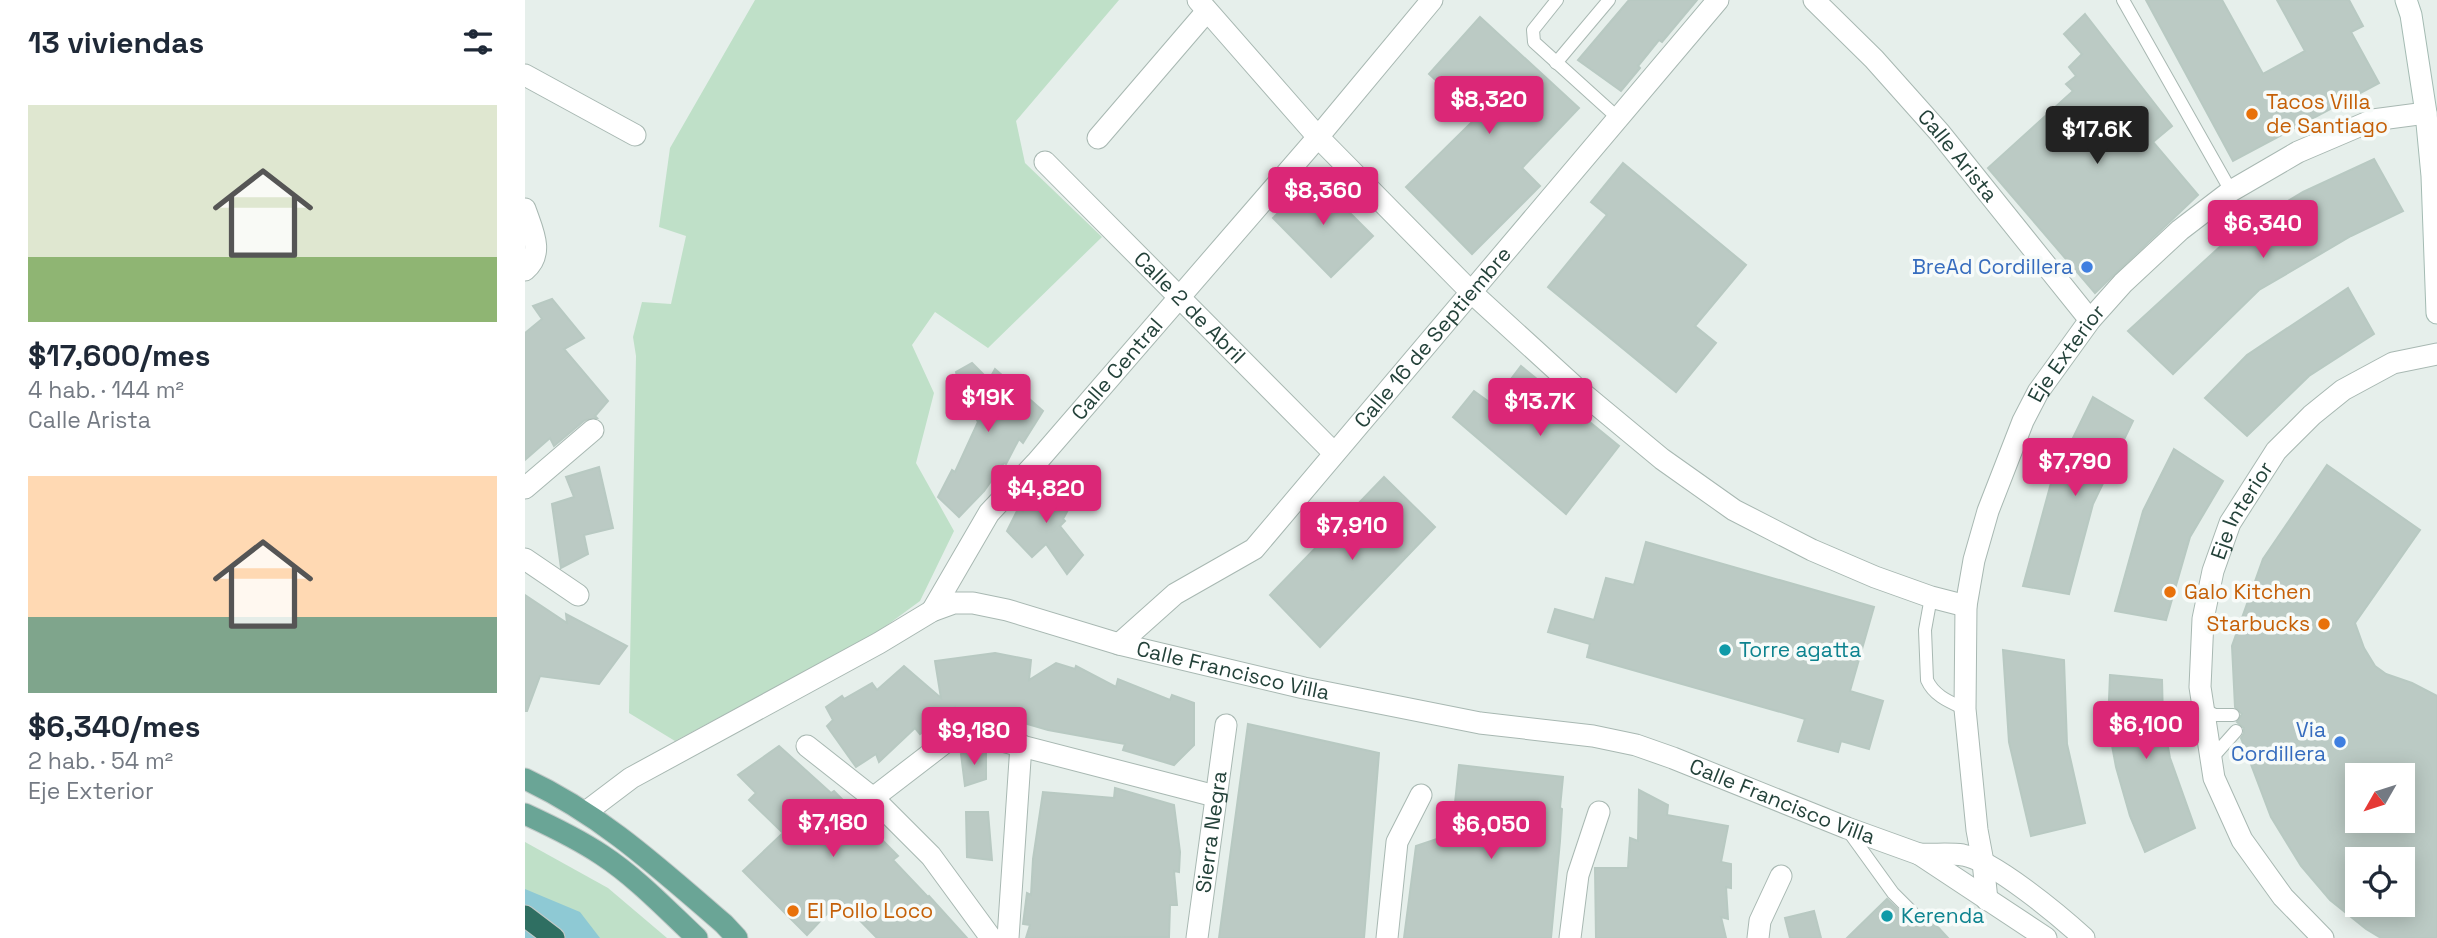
<!DOCTYPE html>
<html lang="es">
<meta charset="utf-8">
<style>
body{margin:0;font-family:"Space Grotesk",sans-serif;background:#f2f2f3;color:#1f2937;height:100vh;display:flex;flex-direction:column;font-size:26px;white-space:nowrap}
*{box-sizing:border-box;margin:0}
p{font-size:23px;color:#747a83}
.icon{flex:none;width:38px;height:38px;fill:none;stroke:currentColor;stroke-width:2;stroke-linecap:round;stroke-linejoin:round}
.map{position:relative;flex:1;overflow:hidden}
.panel{display:flex;flex-direction:column;background:#fff;width:525px}
.panel>*{flex:none}
.needle{width:46px;rotate:231deg}
.controls{position:absolute;left:1820px;top:763px;display:grid;gap:14px}
.controls a{display:grid;place-items:center;width:70px;height:70px;border-radius:0px;background:#fff;box-shadow:0 4px 18px #0003;font-size:35px}
.price{position:absolute;translate:-50% -60px;padding:0 16px;border-radius:7px;background:#db2777;color:#fff;font-size:23px;line-height:46px;filter:drop-shadow(0 2px 4px #0008)}
.price::after{content:'';position:absolute;left:50%;top:42px;width:21px;height:16px;margin-left:-10px;background:inherit;clip-path:polygon(0 0,100% 0,50% 100%)}
.price.active{background:#222;color:#fff}
ul{padding:0;list-style:none}
li{display:grid;align-content:center;gap:14px;height:371px;padding:0 28px}
li span{display:grid;place-items:center;height:217px;border-radius:0px;color:#555}
li>.icon{margin-inline-start:auto}
span .icon{width:126px;height:126px;fill:#fffc;stroke-width:1}
li b{font-size:30px}
h2{display:flex;justify-content:space-between;align-items:center;height:84px;padding:0 28px;font-size:30px}
main{display:flex;flex:1;min-height:0}
.map>svg:first-child{display:block}
.green{fill:#bfe0c8}
.water{fill:#8ec9d4}
.building{fill:#bbcac4;stroke:#b8c9c2;stroke-width:2;fill-rule:evenodd}
.lines{fill:none;stroke-linecap:round;stroke-linejoin:round}
.service-casing{stroke:#a8b8b2;stroke-width:14}
.minor-casing{stroke:#a8b8b2;stroke-width:23}
.secondary-casing{stroke:#a4bbb3;stroke-width:23}
.primary-casing{stroke:#c2cac8;stroke-width:23}
.motorway-casing{stroke:#c2cac8;stroke-width:23}
.service{stroke:#fff;stroke-width:12}
.minor{stroke:#fff;stroke-width:21}
.secondary{stroke:#fff;stroke-width:21}
.primary{stroke:#6aa596;stroke-width:21}
.motorway{stroke:#2f6f62;stroke-width:21}
.food-dot{fill:#e8710a;stroke:#f7fbf9;stroke-width:2.5}
.shop-dot{fill:#3f7fe0;stroke:#f7fbf9;stroke-width:2.5}
.culture-dot{fill:#0f9aa8;stroke:#f7fbf9;stroke-width:2.5}
.labels{text-anchor:middle;stroke-width:7;stroke-linejoin:round;paint-order:stroke}
.food-label{font-size:21px;fill:#c56008;stroke:#f7fbf9;text-anchor:start}
.street-label{font-size:21px;fill:#24423a;stroke:#f7fbf9}
.shop-label{font-size:21px;fill:#366cbe;stroke:#f7fbf9;text-anchor:end}
.culture-label{font-size:21px;fill:#0d838f;stroke:#f7fbf9;text-anchor:start}
</style>
<main>
<section class="panel">
<h2>13 viviendas<svg class="icon" aria-label="filters" viewBox="0 0 24 24"><path d="M4 7h16M4 17h16"/><circle cx="9" cy="7" r="2"/><circle cx="15" cy="17" r="2"/></svg></h2>
<ul>
<li><span style="background:linear-gradient(#dfe7d0 70%,#8fb573 0)"><svg class="icon" aria-label="home" viewBox="0 0 24 24"><path d="M3 11l9-7 9 7M6 9v11h12V9"/></svg></span><div><b>$17,600/mes</b><p>4 hab. · 144 m²</p><p>Calle Arista</p></div></li>
<li><span style="background:linear-gradient(#ffd9b3 65%,#7fa58c 0)"><svg class="icon" aria-label="home" viewBox="0 0 24 24"><path d="M3 11l9-7 9 7M6 9v11h12V9"/></svg></span><div><b>$6,340/mes</b><p>2 hab. · 54 m²</p><p>Eje Exterior</p></div></li>
</ul>
</section>
<div class="map">
<svg width="1912" height="938" viewBox="0 0 1912 938">
<rect width="100%" height="100%" fill="#e6efeb"/>
<g class="green">
<polygon points="230,0 594,0 491,121 500,163 577,237 463,348 410,312 387,345 409,393 391,463 429,531 395,601 350,634 150,741 104,713 111,356 108,337 117,302 146,304 161,236 134,227 145,148"/>
<polygon points="0,842 83,888 142,938 0,938"/>
</g>
<polygon class="water" points="0,889 55,912 75,938 0,938"/>
<g class="building">
<polygon points="1104,0 1172,0 1137,42 1134,40 1113,66 1115,68 1096,91 1053,60"/>
<polygon points="1621,0 1697,0 1738,74 1780,51 1752,0 1824,0 1838,26 1826,32 1854,83 1708,161"/>
<polygon points="1560,14 1647,126 1628,142 1673,195 1570,293 1463,168 1548,91 1541,84 1551,76 1544,67 1557,54 1539,34"/>
<polygon points="955,17 1054,108 997,168 1015,186 947,254 881,187 951,118 904,74"/>
<polygon points="1849,159 1878,211 1826,236 1734,290 1648,374 1603,331 1711,232 1778,192"/>
<polygon points="1098,163 1221,265 1170,326 1191,343 1151,392 1023,287 1082,215 1066,202"/>
<polygon points="789,177 848,236 806,277 748,218"/>
<polygon points="1823,288 1849,334 1784,376 1722,436 1680,398 1722,355"/>
<polygon points="27,299 59,338 39,349 83,401 70,416 72,418 60,420 29,446 25,438 0,460 0,333 17,319 8,306"/>
<polygon points="447,363 464,380 470,369 518,411 498,443 494,439 481,464 479,463 459,491 434,517 413,497 427,470 430,472 453,422 434,385 431,372"/>
<polygon points="996,366 1094,446 1041,514 928,417 949,391 967,404"/>
<polygon points="1568,397 1608,421 1568,504 1544,594 1498,586 1526,483"/>
<polygon points="1649,449 1698,481 1665,537 1641,620 1590,611 1618,511"/>
<path d="M1802,465L1895,530L1830,623L1839,648L1850,666L1861,674L1887,683L1912,696V938H1856L1841,929L1805,900L1776,866L1746,817L1716,738L1719,733V728L1712,722L1717,714L1710,707L1707,646L1738,559ZM1832,775H1878V821H1832ZM1832,859H1878V905H1832Z"/>
<polygon points="74,467 88,528 59,535 63,554 36,568 27,504 49,497 41,477"/>
<polygon points="523,474 549,499 538,519 540,521 535,526 558,555 542,574 521,544 507,557 482,531 494,507 498,511 511,489 514,493"/>
<polygon points="859,477 910,527 795,647 745,595"/>
<polygon points="1121,542 1349,607 1325,691 1358,701 1344,749 1316,741 1313,752 1273,741 1280,719 1062,657 1065,644 1023,632 1030,609 1069,620 1081,578 1109,585"/>
<polygon points="0,595 42,623 41,614 102,646 74,684 15,676 2,711 0,711"/>
<polygon points="1478,650 1539,660 1542,744 1560,823 1506,836 1484,742"/>
<polygon points="470,653 506,660 504,680 531,663 550,669 551,666 591,687 593,679 645,700 647,695 669,703 669,745 649,765 598,750 600,744 523,730 461,712 461,714 432,719 430,707 395,734 390,728 354,762 351,754 331,767 302,726 308,720 301,707 317,696 319,699 347,683 352,690 379,666 416,698 410,661"/>
<polygon points="1585,675 1637,680 1638,720 1645,758 1670,828 1620,852 1605,816 1591,767 1583,724"/>
<polygon points="723,724 854,753 839,938 694,938"/>
<polygon points="254,746 306,793 309,791 373,856 368,860 403,897 404,896 442,938 352,938 315,900 282,935 218,871 258,833 224,800 231,793 213,775"/>
<polygon points="461,751 461,779 440,786 436,754"/>
<polygon points="934,765 1038,777 1035,808 1037,809 1035,841 1026,938 879,938 891,846 912,839 927,831"/>
<polygon points="590,788 649,805 655,852 654,872 649,871 652,905 645,905 644,937 501,938 505,925 498,924 502,893 506,895 508,859 518,792 589,798"/>
<polygon points="1114,790 1143,805 1142,815 1203,826 1196,862 1206,864 1206,888 1201,887 1203,919 1196,917 1201,938 1071,938 1070,868 1103,868 1105,838 1113,841"/>
<polygon points="441,812 463,812 467,860 442,857"/>
<polygon points="1362,899 1386,922 1393,919 1398,911 1423,938 1322,938"/>
<polygon points="1289,911 1296,938 1265,938 1260,918"/>
</g>
<g class="lines">
<g class="service-casing">
<g id="service">
<polyline points="1032,0 1008,30 1009,42 1093,118"/>
<polyline points="1598,0 1706,191"/>
<polyline points="1031,63 1084,0"/>
<path d="M1406,597L1400,630L1402,680C1409,696 1425,702 1440,709"/>
<polyline points="1678,709 1690,715 1708,715"/>
<polyline points="1686,759 1711,731"/>
<polyline points="1324,832 1368,893 1387,912"/>
</g>
</g>
<g class="minor-casing">
<g id="minor">
<polyline points="673,0 793,137 946,292 1049,386 1137,459 1209,510 1287,550 1350,577 1406,597 1441,606"/>
<path id="s1" d="M1289,0L1349,59L1415,133L1565,320"/>
<polyline points="0,75 110,135"/>
<polyline points="573,138 682,11"/>
<path id="s2" d="M520,162L809,453"/>
<path d="M0,209C7,230 20,253 0,270"/>
<polyline points="0,488 68,430"/>
<polyline points="0,559 53,595"/>
<path id="s3" d="M407,611L464,513L511,463L793,137L907,0"/>
<path id="s4" d="M594,644L650,594L729,549L1193,0"/>
<polyline points="282,746 348,798 406,856 466,938"/>
<polyline points="348,798 426,738 440,734 454,735 690,796"/>
<path id="s5" d="M61,812L106,778L354,643L407,611L429,603H448L482,610L594,644L779,688L955,723L1068,736L1111,745L1148,758L1322,828L1394,854L1521,938"/>
<path d="M1394,854C1408,855 1423,853 1438,855C1468,860 1535,916 1559,938"/>
<path id="s6" d="M1462,900L1458,862L1452,830L1440,709L1441,606L1449,560L1463,511L1498,421L1513,392L1565,320L1598,283L1655,230L1706,191L1773,152L1848,120L1901,113"/>
<polyline points="483,938 496,745"/>
<path id="s7" d="M672,938L701,725"/>
<polyline points="862,938 872,842 896,795"/>
<polyline points="1045,938 1053,875 1074,812"/>
<polyline points="1233,938 1235,921 1256,876"/>
<path id="s8" d="M1798,938L1758,897L1717,840L1689,778L1675,687L1678,619L1688,571L1705,523L1751,451L1787,415L1818,390L1868,363L1912,354"/>
</g>
</g>
<g class="secondary-casing">
<polyline id="secondary" points="1881,0 1886,15 1901,113 1907,176 1912,313"/>
</g>
<g class="primary-casing">
<g id="primary">
<path d="M0,779C77,815 135,869 199,924L212,938"/>
<path d="M0,814C26,826 53,839 77,855C112,878 142,910 172,938"/>
</g>
</g>
<g class="motorway-casing">
<polyline id="motorway" points="0,916 29,938"/>
</g>
<use href="#service" class="service"/>
<use href="#minor" class="minor"/>
<use href="#secondary" class="secondary"/>
<use href="#primary" class="primary"/>
<use href="#motorway" class="motorway"/>
</g>
<g class="food-dot">
<circle cx="1727" cy="114" r="7"/>
<circle cx="1645" cy="592" r="7"/>
<circle cx="1799" cy="624" r="7"/>
<circle cx="268" cy="911" r="7"/>
</g>
<g class="shop-dot">
<circle cx="1562" cy="267" r="7"/>
<circle cx="1815" cy="742" r="7"/>
</g>
<g class="culture-dot">
<circle cx="1200" cy="650" r="7"/>
<circle cx="1362" cy="916" r="7"/>
</g>
<g class="labels">
<g class="food-label">
<text x="1741" y="109">Tacos Villa<tspan x="1741" dy="24">de Santiago</tspan></text>
<text x="1659" y="599">Galo Kitchen</text>
<text x="1785" y="631" text-anchor="end">Starbucks</text>
<text x="282" y="918">El Pollo Loco</text>
</g>
<g class="street-label">
<text dy="7" stroke="none"><textPath href="#s1" startOffset="212">Calle Arista</textPath></text>
<text dy="7" stroke="none"><textPath href="#s2" startOffset="205">Calle 2 de Abril</textPath></text>
<text dy="7" stroke="none"><textPath href="#s4" startOffset="443">Calle 16 de Septiembre</textPath></text>
<text dy="7" stroke="none"><textPath href="#s6" startOffset="570">Eje Exterior</textPath></text>
<text dy="7" stroke="none"><textPath href="#s3" startOffset="306">Calle Central</textPath></text>
<text dy="7" stroke="none"><textPath href="#s8" startOffset="472">Eje Interior</textPath></text>
<text dy="7" stroke="none"><textPath href="#s5" startOffset="712">Calle Francisco Villa</textPath></text>
<text dy="7" stroke="none"><textPath href="#s5" startOffset="1279">Calle Francisco Villa</textPath></text>
<text dy="7" stroke="none"><textPath href="#s7" startOffset="107">Sierra Negra</textPath></text>
</g>
<g class="shop-label">
<text x="1548" y="274">BreAd Cordillera</text>
<text x="1801" y="737">Via<tspan x="1801" dy="24">Cordillera</tspan></text>
</g>
<g class="culture-label">
<text x="1214" y="657">Torre agatta</text>
<text x="1376" y="923">Kerenda</text>
</g>
</g>
</svg>
<div class="controls">
<a><svg class="needle" viewBox="-14 -14 28 28"><path d="M0-13l5 13h-10z" fill="#e53935"/><path d="M0 13l5-13h-10z" fill="#747a83"/></svg></a>
<a><svg class="icon" aria-label="locate" viewBox="0 0 24 24"><circle cx="12" cy="12" r="6"/><path d="M12 2v4M12 18v4M2 12h4M18 12h4"/></svg></a>
</div>
<b class="price" style="left:964px;top:136px">$8,320</b>
<b class="price active" style="left:1572px;top:166px">$17.6K</b>
<b class="price" style="left:798px;top:227px">$8,360</b>
<b class="price" style="left:1738px;top:260px">$6,340</b>
<b class="price" style="left:463px;top:434px">$19K</b>
<b class="price" style="left:1015px;top:438px">$13.7K</b>
<b class="price" style="left:1550px;top:498px">$7,790</b>
<b class="price" style="left:521px;top:525px">$4,820</b>
<b class="price" style="left:827px;top:562px">$7,910</b>
<b class="price" style="left:1621px;top:761px">$6,100</b>
<b class="price" style="left:449px;top:767px">$9,180</b>
<b class="price" style="left:308px;top:859px">$7,180</b>
<b class="price" style="left:966px;top:861px">$6,050</b>
</div>
</main>
